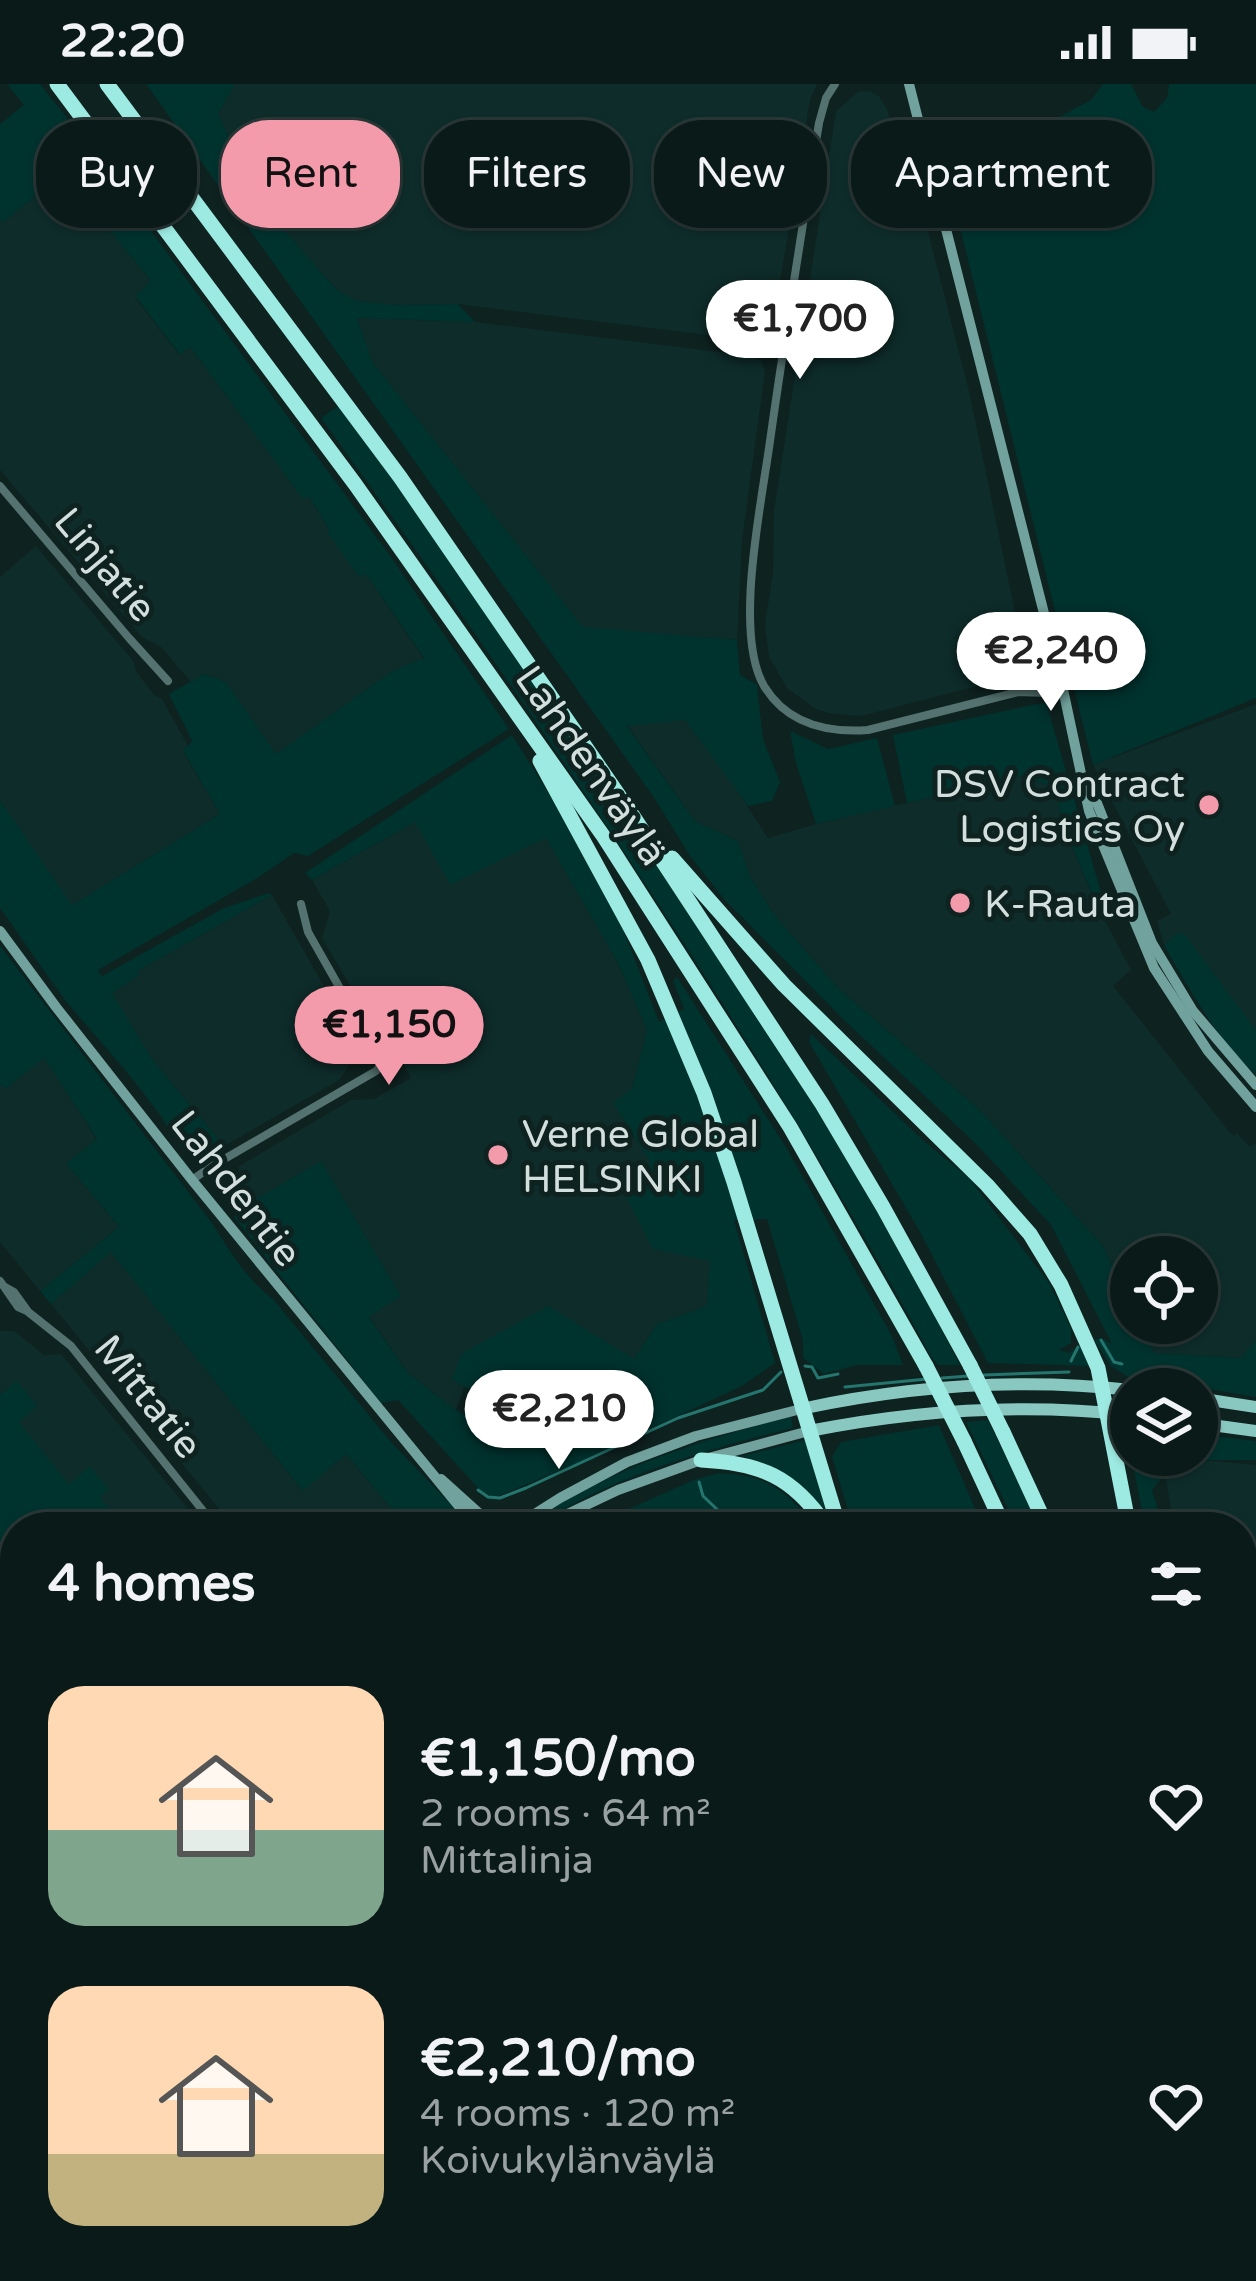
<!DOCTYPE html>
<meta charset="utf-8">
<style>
body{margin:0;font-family:"Varela Round",sans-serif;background:#132321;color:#f1f3f6;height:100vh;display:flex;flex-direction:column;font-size:45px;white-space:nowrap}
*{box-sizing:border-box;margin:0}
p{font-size:39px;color:#99a1a2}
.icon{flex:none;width:66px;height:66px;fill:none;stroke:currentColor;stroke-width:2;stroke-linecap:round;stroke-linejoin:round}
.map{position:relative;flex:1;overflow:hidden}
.details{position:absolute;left:0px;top:1428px;width:1257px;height:771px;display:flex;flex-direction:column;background:#0a1a18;border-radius:48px 48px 0 0;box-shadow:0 3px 9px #0004,0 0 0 3px #2a3837}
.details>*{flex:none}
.banner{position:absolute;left:36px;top:36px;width:1185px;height:108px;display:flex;gap:24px}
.tools{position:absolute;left:1110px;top:1152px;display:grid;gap:24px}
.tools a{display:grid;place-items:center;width:108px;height:108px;border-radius:50%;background:#0a1a18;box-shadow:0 3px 9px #0004,0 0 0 3px #2a3837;font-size:60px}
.price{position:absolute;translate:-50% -102px;padding:0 27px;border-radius:42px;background:#fff;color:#222;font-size:39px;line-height:78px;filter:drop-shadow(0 3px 6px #0008)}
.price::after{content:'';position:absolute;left:50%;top:72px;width:36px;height:27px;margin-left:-18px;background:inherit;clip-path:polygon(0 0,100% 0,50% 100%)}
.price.active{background:#f39aab;color:#111}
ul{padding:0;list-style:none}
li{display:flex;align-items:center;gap:36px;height:300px;padding:0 48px}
li span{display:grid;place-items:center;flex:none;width:336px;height:240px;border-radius:36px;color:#555}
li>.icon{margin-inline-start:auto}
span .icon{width:144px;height:144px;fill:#fffc;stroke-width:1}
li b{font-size:51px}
h2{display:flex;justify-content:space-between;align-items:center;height:144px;padding:0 48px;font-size:51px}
.pill{padding:0 42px;border-radius:48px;background:#0a1a18;box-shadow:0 3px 9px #0004,0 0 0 3px #2a3837;font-size:42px;line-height:108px}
.pill.active{background:#f39aab;color:#111}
.status{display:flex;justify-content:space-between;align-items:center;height:84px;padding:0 60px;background:#0a1a18;direction:ltr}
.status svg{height:33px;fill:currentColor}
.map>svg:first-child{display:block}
.built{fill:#0e2c2a}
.green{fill:#00322e}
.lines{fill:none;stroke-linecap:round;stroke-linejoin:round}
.stream{stroke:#24756e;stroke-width:3}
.minor{stroke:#54726f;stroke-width:8}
.tertiary{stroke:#54726f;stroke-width:9}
.secondary{stroke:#72a29d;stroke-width:10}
.primary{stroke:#89c8c1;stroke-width:12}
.motorway{stroke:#9deae2;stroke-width:15}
.motorway-bridge{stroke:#9deae2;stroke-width:15}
.poi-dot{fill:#f39aab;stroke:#0e2220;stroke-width:4.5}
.labels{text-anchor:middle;stroke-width:10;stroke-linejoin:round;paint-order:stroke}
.street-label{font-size:39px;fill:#d3dfdd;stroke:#0e2220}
.poi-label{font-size:39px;fill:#d3dfdd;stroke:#0e2220;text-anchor:start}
</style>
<div class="status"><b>22:20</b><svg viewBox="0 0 49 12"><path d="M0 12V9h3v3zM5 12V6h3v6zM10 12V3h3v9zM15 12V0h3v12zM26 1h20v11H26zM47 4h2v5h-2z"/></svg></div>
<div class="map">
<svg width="1256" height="2197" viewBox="0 0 1256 2197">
<rect width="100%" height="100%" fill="#0e2220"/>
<g class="built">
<polygon points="235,0 817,0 810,16 772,246 766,253 756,257 458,220 399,221 358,217 338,207 260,119 218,30"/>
<polygon points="869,7 879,12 886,23 917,105 969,307 1025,576 1016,590 1001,596 861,632 827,629 814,624 787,604 769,573 765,541 773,488 774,427 836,27 858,8"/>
<polygon points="69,97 152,198 135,213 179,271 190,263 303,414 308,412 329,445 366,490 424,575 392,587 276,671 226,598 204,590 191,598 161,563 142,553 0,386 0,135 4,137 44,105"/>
<polygon points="357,234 475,238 752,272 761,277 765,287 742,457 737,556 583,544 373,279"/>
<polygon points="36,462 134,578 136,587 154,611 162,615 188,662 183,668 220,730 71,822 0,716 0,493"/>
<polygon points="1256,620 1256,946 1177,849 1164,861 1157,837 1171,830 1093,681"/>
<polygon points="685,635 725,688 768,754 816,740 1022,692 1055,704 1063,741 1094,816 1131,886 1113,902 1227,1045 1234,1052 1237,1049 1250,1063 1256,1059 1256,1256 1241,1274 1154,1269 1140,1239 1197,1239 1197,1173 1131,1173 1131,1221 1103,1162 978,1024 838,904 773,829 750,793 738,757 695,737 627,641"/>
<polygon points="415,738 546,753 618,879 647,946 632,1005 652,1079 619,1100 711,1177 707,1222 657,1240 634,1275 452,1295 464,1303 456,1326 408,1289 369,1232 401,1212 321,1078 235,1127 239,1082 351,1016 374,1015 411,994 391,957 384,959 322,854 330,827 312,796"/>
<polygon points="272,811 363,971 350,980 339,996 224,1062 152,975 111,909 138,892 138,887"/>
<polygon points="44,973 97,1056 66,1079 119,1143 40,1207 0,1158 0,999 6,1004"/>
<polygon points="111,1167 302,1406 346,1370 401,1436 400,1443 234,1443 51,1220"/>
<polygon points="0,1247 14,1247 44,1271 61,1270 193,1431 192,1443 124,1443 99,1412 90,1383 69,1401 18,1337 37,1322 16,1298 0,1311"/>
<polygon points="1201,1376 1256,1381 1256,1828 1242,1778 1242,1443 1174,1443 1165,1390"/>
</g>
<g class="green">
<polygon points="7,0 40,0 79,49 391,473 509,645 308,772 294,769 259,793 98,886 102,892 224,824 269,809 272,811 138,887 138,892 112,909 152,975 224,1062 198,1073 189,1070 180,1062 160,1031 130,992 64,915 0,824 0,716 72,821 220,730 183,667 192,657 169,610 204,590 226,598 276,670 392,587 424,574 366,490 359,493 328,449 329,445 309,413 303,415 190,263 180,271 135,212 151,197 70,98 44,105 3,138 0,135 0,40 24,21"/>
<polygon points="146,0 235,0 218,30 260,119 338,207 358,217 399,221 458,220 475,238 357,234 373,279 583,543 737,556 740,591 757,601 763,655 780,698 772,717 748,722 685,636 627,642 695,737 738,757 750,793 773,829 838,904 978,1024 1103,1162 1131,1221 1131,1239 1140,1239 1154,1269 1241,1274 1256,1256 1256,1313 1179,1300 1133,1296 1111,1282 1094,1256 1101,1254 1112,1260 1051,1141 977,1061 844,936 724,815 690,772 655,715"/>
<polygon points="1103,0 1131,0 1143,23 1154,28 1167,14 1169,0 1256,0 1256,614 1093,681 949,99 981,66 998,68 1024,56 1050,38 1091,16"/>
<path d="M340,321C530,590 724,859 887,1145C913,1189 936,1235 960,1281H938L932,1274C753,945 540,637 321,334Z"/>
<polygon points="1046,618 1105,822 1098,824 1063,741 1055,704 1022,692 907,719 893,651"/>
<polygon points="790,647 828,665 877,654 895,722 816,740 796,679"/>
<polygon points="512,651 567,739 623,845 659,938 684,925 673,897 677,893 789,1068 892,1252 903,1281 857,1281 824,1290 803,1274 803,1257 767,1135 734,1136 775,1279 742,1302 575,1380 489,1416 398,1316 381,1319 234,1133 237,1130 235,1127 321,1077 401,1212 369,1233 408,1289 456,1326 477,1338 560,1365 570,1340 464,1303 452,1295 461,1270 548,1222 634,1275 657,1240 707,1222 710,1177 653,1165 619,1100 651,1079 613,1019 632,1005 647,946 618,879 546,754 450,801 415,738 312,796 305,789"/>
<path d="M1177,849L1185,851L1256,946V991C1217,955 1190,907 1164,861Z"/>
<path d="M0,862L212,1139C229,1166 247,1196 273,1215L391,1358L462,1432L454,1443H400L401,1436L346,1370L303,1407L111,1168L51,1220L40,1207L119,1143L66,1079L97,1055L44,974L5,1005L0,999Z"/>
<polygon points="811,950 924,1057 969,1094 1049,1199 1071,1244 1071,1259 1059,1266 1069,1269 1081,1260 1089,1282 988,1279 920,1148 809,958"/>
<polygon points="17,1297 37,1322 19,1338 69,1400 90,1382 109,1405 100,1413 124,1443 15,1443 15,1553 0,1563 0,1311"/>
<path d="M791,1332L793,1344C704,1366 611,1393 534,1443L529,1440C608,1384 699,1357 791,1332Z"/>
<polygon points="988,1336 1040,1443 1017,1443 966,1338"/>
<polygon points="939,1341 983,1443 853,1443 832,1373 841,1358"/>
<polygon points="1197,1350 1256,1357 1256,1376 1201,1376 1165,1390 1152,1406 1163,1443 1145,1443 1131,1371 1197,1371"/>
<path d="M806,1356L831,1436C797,1400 790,1388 742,1372Z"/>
<path d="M720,1389C768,1391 787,1407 815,1443H588L696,1395Z"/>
<polygon points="15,1567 15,1988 0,1981 0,1579"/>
<polygon points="1242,2132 1256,2170 1256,2197 1036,2197 1029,2184 1242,2184"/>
<polygon points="54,2184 304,2184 286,2197 48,2197"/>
<polygon points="768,2184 981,2184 989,2197 799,2197 799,2195"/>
</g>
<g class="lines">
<g class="stream">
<polyline points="1101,1256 1114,1278 1122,1280"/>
<polyline points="1071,1277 1078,1263"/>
<polyline points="805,1282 812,1283 818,1294 838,1290"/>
<polyline points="984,1291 1069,1288"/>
<polyline points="942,1294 969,1292"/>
<polyline points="845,1303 927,1295"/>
<polyline points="699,1398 703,1412 723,1431"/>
<polyline points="478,1406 488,1413 500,1414 526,1404 678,1334 763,1306 781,1288"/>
</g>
<g class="minor">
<path d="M835,0L826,14L819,39C802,145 785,251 770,357C762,417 733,549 764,602C787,640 827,649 868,646L1018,608L1048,609L1060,597"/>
<polyline points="0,402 129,554 168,597"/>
<polyline points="1019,607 1044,592 1061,596"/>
<polyline points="192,1096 209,1084 376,987 381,980 379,973 308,848 301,820"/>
<polyline points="0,1197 18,1223 27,1227 71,1262 216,1443"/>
<polyline points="5,1203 14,1208 27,1226"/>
<polyline points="0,1571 15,1559"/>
</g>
<polyline class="tertiary" points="446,2197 452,2184"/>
<g class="secondary">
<polyline points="909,0 1061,596 1089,727 1154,884 1208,967 1256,1023"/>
<polyline points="1088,696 1152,859 1193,927 1256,1001"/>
<polyline points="0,847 56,923 192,1096 467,1432 470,1443"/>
<polyline points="441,1395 492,1441"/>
<polyline points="514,1443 560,1414 627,1378 696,1352 801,1325"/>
<polyline points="540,1443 618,1406 701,1376 809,1347"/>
<polyline points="1017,2184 1025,2197"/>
</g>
<g class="primary">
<polyline points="1197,1314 1256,1323"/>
<path d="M801,1325C908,1302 1022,1294 1131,1306"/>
<polyline points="1197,1339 1256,1347"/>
<path d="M809,1347C915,1326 1023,1319 1131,1331"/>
</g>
<g class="motorway">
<polyline points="57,0 355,400 604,753 790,1043 926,1282"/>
<polyline points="107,0 400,393 633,732 822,1020 883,1123 970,1281"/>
<polyline points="540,677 648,876 704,1009 734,1098 839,1443"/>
<polyline points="672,774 784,901 987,1101 1030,1150 1061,1201 1098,1284 1129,1443"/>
<polyline points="1003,1348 1047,1443"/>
<polyline points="964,1357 1004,1443"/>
<path d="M701,1376C760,1379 793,1392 827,1443"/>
<polyline points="1242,1895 1256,1950"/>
<polyline points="1242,1945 1256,1985"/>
<polyline points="1242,2062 1256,2103"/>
</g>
<g class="motorway-bridge">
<polyline points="970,1281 1003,1348"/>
<polyline points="926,1282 964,1357"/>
</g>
</g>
<g class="poi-dot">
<circle cx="1209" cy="721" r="12"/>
<circle cx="960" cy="819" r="12"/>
<circle cx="498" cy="1071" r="12"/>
</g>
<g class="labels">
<g class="street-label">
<text transform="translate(106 480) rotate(50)" y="14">Linjatie</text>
<text transform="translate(592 681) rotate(55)" y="14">Lahdenväylä</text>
<text transform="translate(237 1104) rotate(52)" y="14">Lahdentie</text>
<text transform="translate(149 1312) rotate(51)" y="14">Mittatie</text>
</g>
<g class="poi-label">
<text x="1185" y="713" text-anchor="end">DSV Contract<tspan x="1185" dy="45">Logistics Oy</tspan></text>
<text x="984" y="833">K-Rauta</text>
<text x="522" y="1063">Verne Global<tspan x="522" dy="45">HELSINKI</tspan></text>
</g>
</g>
</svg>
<div class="tools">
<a><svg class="icon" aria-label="locate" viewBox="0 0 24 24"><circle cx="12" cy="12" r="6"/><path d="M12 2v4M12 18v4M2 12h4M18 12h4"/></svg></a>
<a><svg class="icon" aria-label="layers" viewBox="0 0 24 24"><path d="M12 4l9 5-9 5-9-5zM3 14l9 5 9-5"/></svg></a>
</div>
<b class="price" style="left:800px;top:298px">€1,700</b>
<b class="price" style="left:1051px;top:630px">€2,240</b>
<b class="price active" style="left:389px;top:1004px">€1,150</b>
<b class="price" style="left:559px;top:1388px">€2,210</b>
<div class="banner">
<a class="pill">Buy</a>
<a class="pill active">Rent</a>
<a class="pill">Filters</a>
<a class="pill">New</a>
<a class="pill">Apartment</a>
</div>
<section class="details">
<h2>4 homes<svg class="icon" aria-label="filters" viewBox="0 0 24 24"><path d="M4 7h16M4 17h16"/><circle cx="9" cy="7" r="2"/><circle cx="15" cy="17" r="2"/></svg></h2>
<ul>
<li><span style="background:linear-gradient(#ffd9b3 60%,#7fa58c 0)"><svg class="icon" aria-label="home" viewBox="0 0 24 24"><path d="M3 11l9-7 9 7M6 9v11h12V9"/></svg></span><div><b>€1,150/mo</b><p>2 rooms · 64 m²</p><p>Mittalinja</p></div><svg class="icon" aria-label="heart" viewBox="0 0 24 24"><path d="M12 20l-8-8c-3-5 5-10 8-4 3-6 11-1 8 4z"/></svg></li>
<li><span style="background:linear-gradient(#ffd9b3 70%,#c2b280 0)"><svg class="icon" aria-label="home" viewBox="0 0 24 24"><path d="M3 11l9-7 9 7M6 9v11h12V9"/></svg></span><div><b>€2,210/mo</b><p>4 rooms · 120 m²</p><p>Koivukylänväylä</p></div><svg class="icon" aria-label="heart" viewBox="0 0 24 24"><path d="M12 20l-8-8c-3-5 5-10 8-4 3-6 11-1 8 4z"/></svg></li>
</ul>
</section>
</div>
